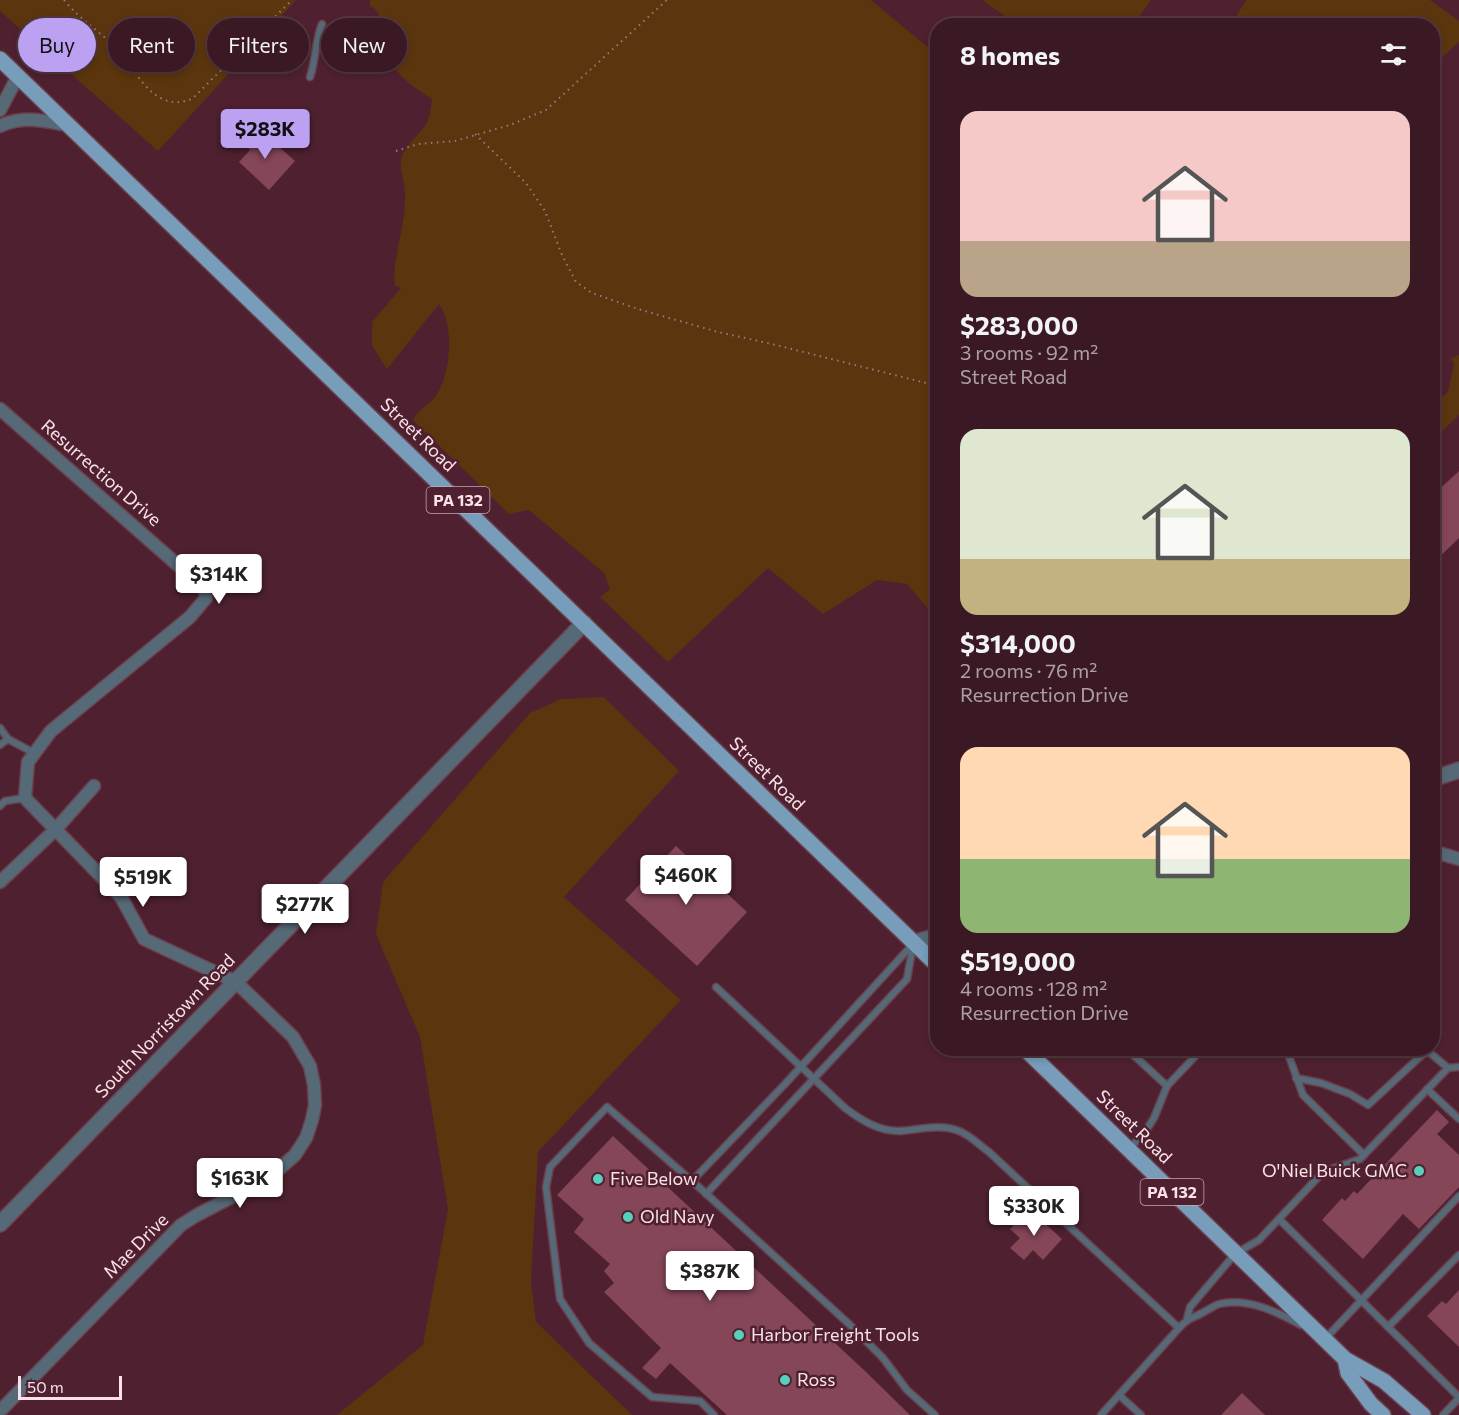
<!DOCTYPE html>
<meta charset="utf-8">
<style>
body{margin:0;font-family:Commissioner,sans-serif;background:#462631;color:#f1f3f6;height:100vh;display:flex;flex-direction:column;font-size:22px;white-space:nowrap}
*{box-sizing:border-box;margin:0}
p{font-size:20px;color:#aca0a6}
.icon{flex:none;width:33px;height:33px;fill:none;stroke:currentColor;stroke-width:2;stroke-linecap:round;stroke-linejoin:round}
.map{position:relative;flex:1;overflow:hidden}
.side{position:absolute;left:930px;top:18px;width:510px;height:1038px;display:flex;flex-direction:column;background:#3b1924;border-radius:24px;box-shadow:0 3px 9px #0003,0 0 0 2px #543841}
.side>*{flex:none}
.banner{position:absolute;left:18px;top:18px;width:570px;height:54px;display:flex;gap:12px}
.scale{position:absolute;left:18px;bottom:15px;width:104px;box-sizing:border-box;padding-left:6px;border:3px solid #fbe2e8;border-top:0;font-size:16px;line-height:21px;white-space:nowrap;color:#fbe2e8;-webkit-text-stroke:4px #4f2130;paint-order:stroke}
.price{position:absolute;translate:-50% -51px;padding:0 14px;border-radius:6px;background:#fff;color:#222;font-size:20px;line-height:39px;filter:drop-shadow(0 2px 3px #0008)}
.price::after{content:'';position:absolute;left:50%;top:36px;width:18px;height:14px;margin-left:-9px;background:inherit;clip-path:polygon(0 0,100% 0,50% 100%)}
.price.current{background:#bca0f2;color:#111}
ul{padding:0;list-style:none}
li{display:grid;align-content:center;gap:12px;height:318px;padding:0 30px}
li span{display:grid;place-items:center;height:186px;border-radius:18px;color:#555}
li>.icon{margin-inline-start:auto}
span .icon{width:108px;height:108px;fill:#fffc;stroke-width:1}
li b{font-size:26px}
h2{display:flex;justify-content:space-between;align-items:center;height:72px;padding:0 30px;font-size:26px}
.tag{padding:0 21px;border-radius:27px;background:#3b1924;box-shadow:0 3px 9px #0003,0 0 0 2px #543841;font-size:21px;line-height:54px}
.tag.current{background:#bca0f2;color:#111}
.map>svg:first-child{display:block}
.green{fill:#5b350d}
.building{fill:#854658}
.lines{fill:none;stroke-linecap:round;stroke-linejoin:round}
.service-casing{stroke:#6b404d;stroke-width:9}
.minor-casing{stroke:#6b404d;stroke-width:15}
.tertiary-casing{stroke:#6b404d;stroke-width:18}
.primary-casing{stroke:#6b404d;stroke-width:18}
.path{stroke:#9b7782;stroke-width:2;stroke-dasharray:1.5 4.5;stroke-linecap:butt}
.service{stroke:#566977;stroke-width:6}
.minor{stroke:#566977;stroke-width:12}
.tertiary{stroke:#566977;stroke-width:15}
.primary{stroke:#779dba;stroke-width:15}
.poi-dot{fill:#5acebd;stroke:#4f2130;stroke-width:2}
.labels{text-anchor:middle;stroke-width:5;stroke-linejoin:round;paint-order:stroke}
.shield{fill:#4f2130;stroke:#c7a8b1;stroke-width:1.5}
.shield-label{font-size:16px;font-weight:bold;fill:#fbe2e8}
.street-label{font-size:18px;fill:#fbe2e8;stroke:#4f2130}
.poi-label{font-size:18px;fill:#fbe2e8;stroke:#4f2130;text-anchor:start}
</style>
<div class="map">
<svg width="1459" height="1415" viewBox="0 0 1459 1415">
<rect width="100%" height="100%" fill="#4f2130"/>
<g class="green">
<polygon points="0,0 296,0 158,151 0,11"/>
<path d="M370,0H871L937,55V619L907,584L877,580L823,614L768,568L668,662L600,597L610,589L604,573L529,510L509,514L413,420C420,407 427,407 435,397C451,375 455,326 439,304L387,369L372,346V322L401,288L395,286C391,261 407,222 405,193C405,182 398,166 402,156C407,145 414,138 422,130C429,123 431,109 432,99L411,85L381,56C381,40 387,14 370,6Z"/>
<polygon points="982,0 1151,0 1133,25 1018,25"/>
<polygon points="1246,0 1430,0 1459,21 1459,42 1433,65 1432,26 1231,25"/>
<polygon points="1459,355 1459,415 1433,440 1433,404 1448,392 1454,364 1451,358"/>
<polygon points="604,697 679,771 564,897 681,1000 538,1152 531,1282 536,1322 632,1415 337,1415 423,1345 448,1209 420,1037 376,934 383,882 530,713 561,699"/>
</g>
<g class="building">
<polygon points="253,131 260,138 265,134 295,161 269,190 239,162 250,150 242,143"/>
<polygon points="1459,471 1459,538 1432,564 1432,496"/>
<polygon points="676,846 747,912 697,966 625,900"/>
<polygon points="1437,1110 1449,1122 1437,1134 1459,1155 1459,1187 1419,1229 1403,1214 1363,1259 1322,1220 1342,1198 1345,1201 1354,1191 1357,1194"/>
<polygon points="613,1136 865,1371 910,1415 727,1415 670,1363 656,1379 642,1368 661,1348 604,1292 614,1283 604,1271 610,1264 574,1232 584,1219 557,1195"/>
<polygon points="1029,1209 1062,1239 1043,1260 1033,1250 1024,1260 1010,1248 1020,1238 1010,1229"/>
<polygon points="1459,1290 1459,1347 1427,1316 1442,1301 1446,1304"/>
<polygon points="1242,1393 1265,1415 1221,1415"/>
</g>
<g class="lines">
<g class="service-casing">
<g id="service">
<path d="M310,77C316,59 315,42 322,24"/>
<polyline points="0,728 8,739 34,753"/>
<polyline points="0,745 8,739"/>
<polyline points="0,806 5,801 25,798"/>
<path d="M716,987L845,1108C861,1120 878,1131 899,1131C919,1130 939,1123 959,1131C970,1135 979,1145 989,1152L1179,1328L1101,1415"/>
<polyline points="1126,1048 1167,1086 1154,1118 1145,1132 1130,1148"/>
<polyline points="1286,1048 1303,1095 1364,1155"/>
<polyline points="1135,1057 1145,1048"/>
<polyline points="1296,1078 1321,1083 1350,1094 1368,1105 1423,1054 1429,1052 1448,1068"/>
<polyline points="1167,1086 1203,1048"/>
<polyline points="1427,1089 1459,1119"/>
<polyline points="692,1181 785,1084 913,944"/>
<polyline points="706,1194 907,979 913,945"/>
<polyline points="1279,1219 1459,1397"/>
<polyline points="1187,1319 1190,1307 1235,1254 1259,1240 1323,1172 1360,1159 1448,1068 1459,1067"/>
<polyline points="1388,1327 1459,1255"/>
<path d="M1179,1328C1188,1318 1191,1319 1202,1313C1208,1310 1213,1306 1219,1304C1247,1297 1277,1312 1301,1325"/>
<polyline points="1325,1339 1459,1196"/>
<polyline points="1119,1395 1141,1415"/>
<polyline points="714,1415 700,1401 652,1397 589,1343 560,1299 546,1187 550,1167 607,1107 701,1189 849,1324 883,1358 907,1390 935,1415"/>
<polyline points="1443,1415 1459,1398"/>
</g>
</g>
<g class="minor-casing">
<g id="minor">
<polyline points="0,110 18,76"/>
<path d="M0,126C23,115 46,121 71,126"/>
<polyline points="0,409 205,589 206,598 190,617 51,731 28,762 25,798 121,897 144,939 236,982 293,1037 310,1066 314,1085 315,1105 312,1120 306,1138 295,1155 270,1177 197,1215 181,1225 2,1409"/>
<polyline points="1432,851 1459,859"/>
<polyline points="0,882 56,829 94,786"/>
</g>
</g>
<g class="tertiary-casing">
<g id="tertiary">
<polyline points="1432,779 1459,770"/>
<polyline points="913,943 938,936"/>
<polyline points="0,1224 584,623"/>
</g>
</g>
<g class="primary-casing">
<g id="primary">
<polyline points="0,59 938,966"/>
<polyline points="1024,1048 1345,1359 1384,1381 1423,1415"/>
<polyline points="1345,1359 1348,1373 1371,1404 1383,1415"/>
</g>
</g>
<g class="path">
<path d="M64,0C80,20 101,32 118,50C133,67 144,92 165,100C175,104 182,102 192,99L292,0"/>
<polyline points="475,134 526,183 545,211 562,255 576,282 592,293 638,309 718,332 772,344 930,384 938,389"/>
<polyline points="396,151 418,144 455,141 510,125 546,110 667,0"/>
</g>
<use href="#service" class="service"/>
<use href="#minor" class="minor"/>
<use href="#tertiary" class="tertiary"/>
<use href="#primary" class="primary"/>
</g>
<g class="poi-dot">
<circle cx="1419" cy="1171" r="6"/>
<circle cx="598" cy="1179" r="6"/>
<circle cx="628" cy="1217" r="6"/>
<circle cx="739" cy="1335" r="6"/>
<circle cx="785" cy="1380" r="6"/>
</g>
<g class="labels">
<g class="shield">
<rect x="426.5" y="487" width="63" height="26" rx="4.5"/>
<rect x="1140.5" y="1179" width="63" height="26" rx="4.5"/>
</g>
<g class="shield-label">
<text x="458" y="506">PA 132</text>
<text x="1172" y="1198">PA 132</text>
</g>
<g class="street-label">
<text transform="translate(418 435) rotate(44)" y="6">Street Road</text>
<text transform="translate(101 473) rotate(41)" y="6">Resurrection Drive</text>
<text transform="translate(767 774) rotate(44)" y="6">Street Road</text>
<text transform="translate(165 1026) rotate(-46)" y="6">South Norristown Road</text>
<text transform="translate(1134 1127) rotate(44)" y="6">Street Road</text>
<text transform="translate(136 1246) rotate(-45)" y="6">Mae Drive</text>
</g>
<g class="poi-label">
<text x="1407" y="1177" text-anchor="end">O'Niel Buick GMC</text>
<text x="610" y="1185">Five Below</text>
<text x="640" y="1223">Old Navy</text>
<text x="751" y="1341">Harbor Freight Tools</text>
<text x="797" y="1386">Ross</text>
</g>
</g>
</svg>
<div class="scale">50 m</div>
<b class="price current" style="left:265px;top:160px">$283K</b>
<b class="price" style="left:219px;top:605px">$314K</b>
<b class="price" style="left:686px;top:906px">$460K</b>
<b class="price" style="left:143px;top:908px">$519K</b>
<b class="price" style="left:305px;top:935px">$277K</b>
<b class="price" style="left:240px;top:1209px">$163K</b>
<b class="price" style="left:1034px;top:1237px">$330K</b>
<b class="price" style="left:710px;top:1302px">$387K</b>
<div class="banner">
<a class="tag current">Buy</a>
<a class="tag">Rent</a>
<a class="tag">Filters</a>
<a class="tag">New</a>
</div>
<section class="side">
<h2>8 homes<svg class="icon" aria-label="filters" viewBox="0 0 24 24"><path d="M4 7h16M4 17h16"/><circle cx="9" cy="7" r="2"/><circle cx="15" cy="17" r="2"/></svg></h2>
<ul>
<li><span style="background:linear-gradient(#f6c9c9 70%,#b9a48a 0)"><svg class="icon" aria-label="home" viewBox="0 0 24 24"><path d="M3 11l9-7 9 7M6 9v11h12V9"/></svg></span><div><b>$283,000</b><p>3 rooms · 92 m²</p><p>Street Road</p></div></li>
<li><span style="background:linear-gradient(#dfe7d0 70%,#c2b280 0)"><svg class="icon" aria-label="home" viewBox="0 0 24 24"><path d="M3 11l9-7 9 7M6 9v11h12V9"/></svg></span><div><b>$314,000</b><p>2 rooms · 76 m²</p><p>Resurrection Drive</p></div></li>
<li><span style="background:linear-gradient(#ffd9b3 60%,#8fb573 0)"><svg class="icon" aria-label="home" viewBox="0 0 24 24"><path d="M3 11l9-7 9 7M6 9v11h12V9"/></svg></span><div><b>$519,000</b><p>4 rooms · 128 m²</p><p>Resurrection Drive</p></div></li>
</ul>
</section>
</div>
